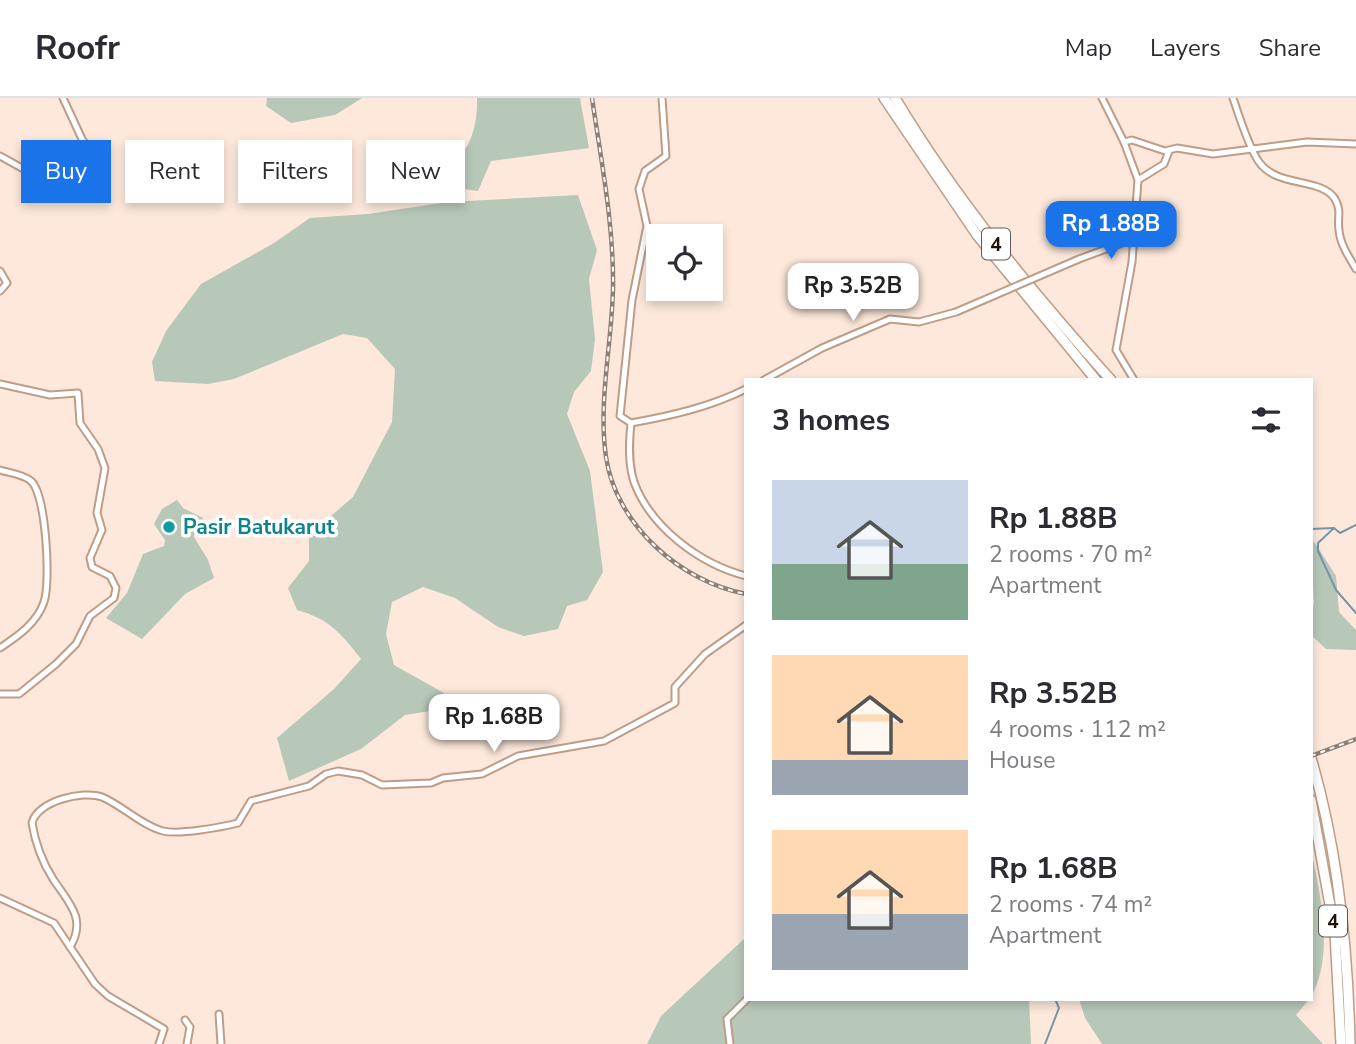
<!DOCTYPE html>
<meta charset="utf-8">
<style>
body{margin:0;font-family:"Nunito Sans",sans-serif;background:#f7f7f7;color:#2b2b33;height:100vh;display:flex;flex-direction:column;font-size:26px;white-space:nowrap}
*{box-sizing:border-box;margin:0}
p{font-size:23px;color:#7c7c81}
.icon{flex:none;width:38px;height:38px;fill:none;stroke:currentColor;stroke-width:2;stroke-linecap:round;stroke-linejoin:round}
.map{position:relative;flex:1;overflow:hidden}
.panel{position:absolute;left:744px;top:280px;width:569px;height:623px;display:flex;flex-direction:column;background:#fff;border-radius:0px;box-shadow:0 4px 10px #0003}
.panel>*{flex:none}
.banner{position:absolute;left:21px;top:42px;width:618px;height:63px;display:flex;gap:14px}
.fabs{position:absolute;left:646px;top:126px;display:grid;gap:14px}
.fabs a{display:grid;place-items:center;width:77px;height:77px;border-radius:0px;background:#fff;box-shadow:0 4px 10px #0003;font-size:35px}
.price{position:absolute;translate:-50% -60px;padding:0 16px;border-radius:14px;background:#fff;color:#222;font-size:23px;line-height:46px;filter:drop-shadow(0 2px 4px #0008)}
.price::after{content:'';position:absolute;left:50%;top:42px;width:21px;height:16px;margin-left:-10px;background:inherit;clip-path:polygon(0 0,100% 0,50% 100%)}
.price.selected{background:#1a73e8;color:#fff}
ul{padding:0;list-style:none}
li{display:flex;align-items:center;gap:21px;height:175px;padding:0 28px}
li span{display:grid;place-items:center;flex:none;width:196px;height:140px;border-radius:0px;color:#555}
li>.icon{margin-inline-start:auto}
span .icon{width:84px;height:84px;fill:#fffc;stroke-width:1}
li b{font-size:30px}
h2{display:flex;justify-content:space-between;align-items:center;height:84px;padding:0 28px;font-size:30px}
.chip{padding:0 24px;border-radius:0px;background:#fff;box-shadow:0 4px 10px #0003;font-size:24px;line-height:63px}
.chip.selected{background:#1a73e8;color:#fff}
header{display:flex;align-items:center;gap:42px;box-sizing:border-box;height:98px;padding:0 35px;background:#fff;border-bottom:2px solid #e1e1e2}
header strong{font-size:33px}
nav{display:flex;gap:38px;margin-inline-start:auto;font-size:24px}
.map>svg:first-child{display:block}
.green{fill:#b7c8b8}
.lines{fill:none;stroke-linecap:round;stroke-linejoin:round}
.stream{stroke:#7696a8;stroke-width:2}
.minor-casing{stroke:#bd9d88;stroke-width:9}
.motorway-casing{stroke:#bd9d88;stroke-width:12}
.minor{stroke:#fff;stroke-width:5}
.motorway{stroke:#fff;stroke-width:9}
.rail-casing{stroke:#8f7f74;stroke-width:4.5}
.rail{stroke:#fff;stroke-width:2;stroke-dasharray:5;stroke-linecap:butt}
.minor-bridge-casing{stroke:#bd9d88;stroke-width:9;stroke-linecap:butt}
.minor-bridge{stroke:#fff;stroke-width:5}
.culture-dot{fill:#0f9aa8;stroke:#fff;stroke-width:2.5}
.labels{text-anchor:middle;stroke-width:7;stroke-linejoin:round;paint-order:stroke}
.shield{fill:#fff;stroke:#615954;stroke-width:2}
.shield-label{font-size:19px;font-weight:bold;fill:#1d120a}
.culture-label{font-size:21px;font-weight:bold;fill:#0d838f;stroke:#fff;text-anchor:start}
</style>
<header>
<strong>Roofr</strong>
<nav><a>Map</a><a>Layers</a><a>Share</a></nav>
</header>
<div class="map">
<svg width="1356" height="946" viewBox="0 0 1356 946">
<rect width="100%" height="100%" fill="#fde8db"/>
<g class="green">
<polygon points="267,0 362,0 335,17 291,25 266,8"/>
<path d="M477,0H580L589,50L491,63L478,93L387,80L386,64C404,66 434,74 452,64C472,53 478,21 477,0Z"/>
<path d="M578,97L597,152L589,181L595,241L591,273L574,294L567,316L590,373L603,474L587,502L567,508L558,531L524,538L498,529L455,500L423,489L392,504L386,536L394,567L444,595L436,612L405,617L361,651L289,683L277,640L334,591L361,561C341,535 329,521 297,512L288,490L309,463V437L353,399L392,324L395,271L367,240L343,236L234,281L208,286L155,283L152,264L166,233L201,186L274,145L310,120L368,116L448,104Z"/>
<polygon points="177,402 183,410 203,420 204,427 195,433 194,439 208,462 214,480 185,496 142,541 106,520 127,495 143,456 164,448 165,442 154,426 162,411"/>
<polygon points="1311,443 1315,445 1336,478 1339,514 1356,532 1356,552 1326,551 1311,537 1311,510 1314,507"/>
<path d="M1311,751C1320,796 1335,857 1311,899Z"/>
<polygon points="745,840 746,901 1029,901 1031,946 647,946 661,918"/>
<polygon points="1079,901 1309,901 1296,917 1323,946 1102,946 1085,920"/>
</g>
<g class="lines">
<g class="stream">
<polyline points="1334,430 1318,445 1318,453 1336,492 1356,515"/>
<polyline points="1311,431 1334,430 1340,435 1356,427"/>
<polyline points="1045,946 1059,910 1055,901"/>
</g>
<g class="minor-casing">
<g id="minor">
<path d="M662,0L666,58L645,73L639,91L647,128L632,202L620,318L631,325C670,318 710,309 746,291"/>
<polyline points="1102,0 1124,44 1138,82 1132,164 1116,252 1134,282"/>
<path d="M1233,0C1239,18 1249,50 1259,64C1277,90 1321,79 1335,101C1342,113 1337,120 1339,132C1340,146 1349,159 1356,171"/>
<polyline points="1124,44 1132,42 1165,53 1177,50 1213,56 1307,44 1356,46"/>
<polyline points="0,58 38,79 86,82 98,75 98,64 82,41 63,0"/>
<polyline points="1138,82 1164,66 1169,53"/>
<polyline points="1079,161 1133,141"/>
<polyline points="0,173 7,185 0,193"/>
<polyline points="764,282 822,250 890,221 919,224 956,214"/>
<polyline points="0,286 50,297 78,295 80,325 98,351 105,370 97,415 102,432 90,460 92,469 110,478 116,490 114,500 90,518 76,546 56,566 19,596 0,596"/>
<path d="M631,325C629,345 628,365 634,384C651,430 700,466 746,478"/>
<path d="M0,372C9,375 23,376 31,383C46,396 51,484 44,504C37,525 18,538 0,550"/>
<polyline points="0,800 54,825 95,886 108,898 164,931 159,946"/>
<path d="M70,849C87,821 69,805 53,781C43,765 35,744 32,725C37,703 83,692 102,699C123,708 141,727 163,733C179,737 222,729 238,725L251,703L309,688L326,676L338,673L362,677L382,687L431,685L443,680L482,676L518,658L604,643L675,605V589L705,556L746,527"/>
<polyline points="219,916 221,946"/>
<polyline points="185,922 190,929 187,946"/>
<polyline points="730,946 727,921 747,901"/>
</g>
</g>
<g class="motorway-casing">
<g id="motorway">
<polyline points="884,0 977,137 1096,282"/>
<path d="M895,0C956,102 1032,194 1111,282"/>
<path d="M1311,660C1338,752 1348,851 1350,946"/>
<polyline points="1311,702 1335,835 1341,946"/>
</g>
</g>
<use href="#minor" class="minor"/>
<use href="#motorway" class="motorway"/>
<g class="rail-casing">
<g id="rail">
<path d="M592,0C601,62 614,127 613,190C612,245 598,304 606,359C616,427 681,484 746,496"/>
<polyline points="1311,658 1356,641"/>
</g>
</g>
<use href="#rail" class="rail"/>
<g class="minor-bridge-casing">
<polyline id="minor-bridge" points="956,214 1079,161"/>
</g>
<use href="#minor-bridge" class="minor-bridge"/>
</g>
<circle class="culture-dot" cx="169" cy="429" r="7"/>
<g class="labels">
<g class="shield">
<rect x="982" y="130.5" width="28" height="31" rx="5"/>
<rect x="1319" y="807.5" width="28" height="31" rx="5"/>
</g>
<g class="shield-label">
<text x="996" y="153">4</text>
<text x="1333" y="830">4</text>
</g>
<g class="culture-label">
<text x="183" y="436">Pasir Batukarut</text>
</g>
</g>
</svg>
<div class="fabs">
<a><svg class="icon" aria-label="locate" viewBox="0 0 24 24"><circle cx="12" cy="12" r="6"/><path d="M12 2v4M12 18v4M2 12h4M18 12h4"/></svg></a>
</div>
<b class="price selected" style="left:1111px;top:163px">Rp 1.88B</b>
<b class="price" style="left:853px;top:225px">Rp 3.52B</b>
<b class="price" style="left:494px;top:656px">Rp 1.68B</b>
<div class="banner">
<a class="chip selected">Buy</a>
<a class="chip">Rent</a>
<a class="chip">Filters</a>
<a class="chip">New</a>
</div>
<section class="panel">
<h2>3 homes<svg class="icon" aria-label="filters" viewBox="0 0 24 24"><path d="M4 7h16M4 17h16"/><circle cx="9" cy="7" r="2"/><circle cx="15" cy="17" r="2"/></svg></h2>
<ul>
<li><span style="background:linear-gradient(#c9d6e8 60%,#7fa58c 0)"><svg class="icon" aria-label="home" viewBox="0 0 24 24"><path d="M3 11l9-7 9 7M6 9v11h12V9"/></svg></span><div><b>Rp 1.88B</b><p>2 rooms · 70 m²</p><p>Apartment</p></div></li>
<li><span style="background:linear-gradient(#ffd9b3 75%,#9aa5b1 0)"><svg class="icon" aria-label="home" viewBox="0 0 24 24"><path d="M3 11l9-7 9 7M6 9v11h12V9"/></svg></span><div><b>Rp 3.52B</b><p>4 rooms · 112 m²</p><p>House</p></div></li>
<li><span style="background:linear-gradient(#ffd9b3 60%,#9aa5b1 0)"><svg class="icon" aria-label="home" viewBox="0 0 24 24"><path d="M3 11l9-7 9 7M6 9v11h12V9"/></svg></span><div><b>Rp 1.68B</b><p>2 rooms · 74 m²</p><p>Apartment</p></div></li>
</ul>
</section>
</div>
